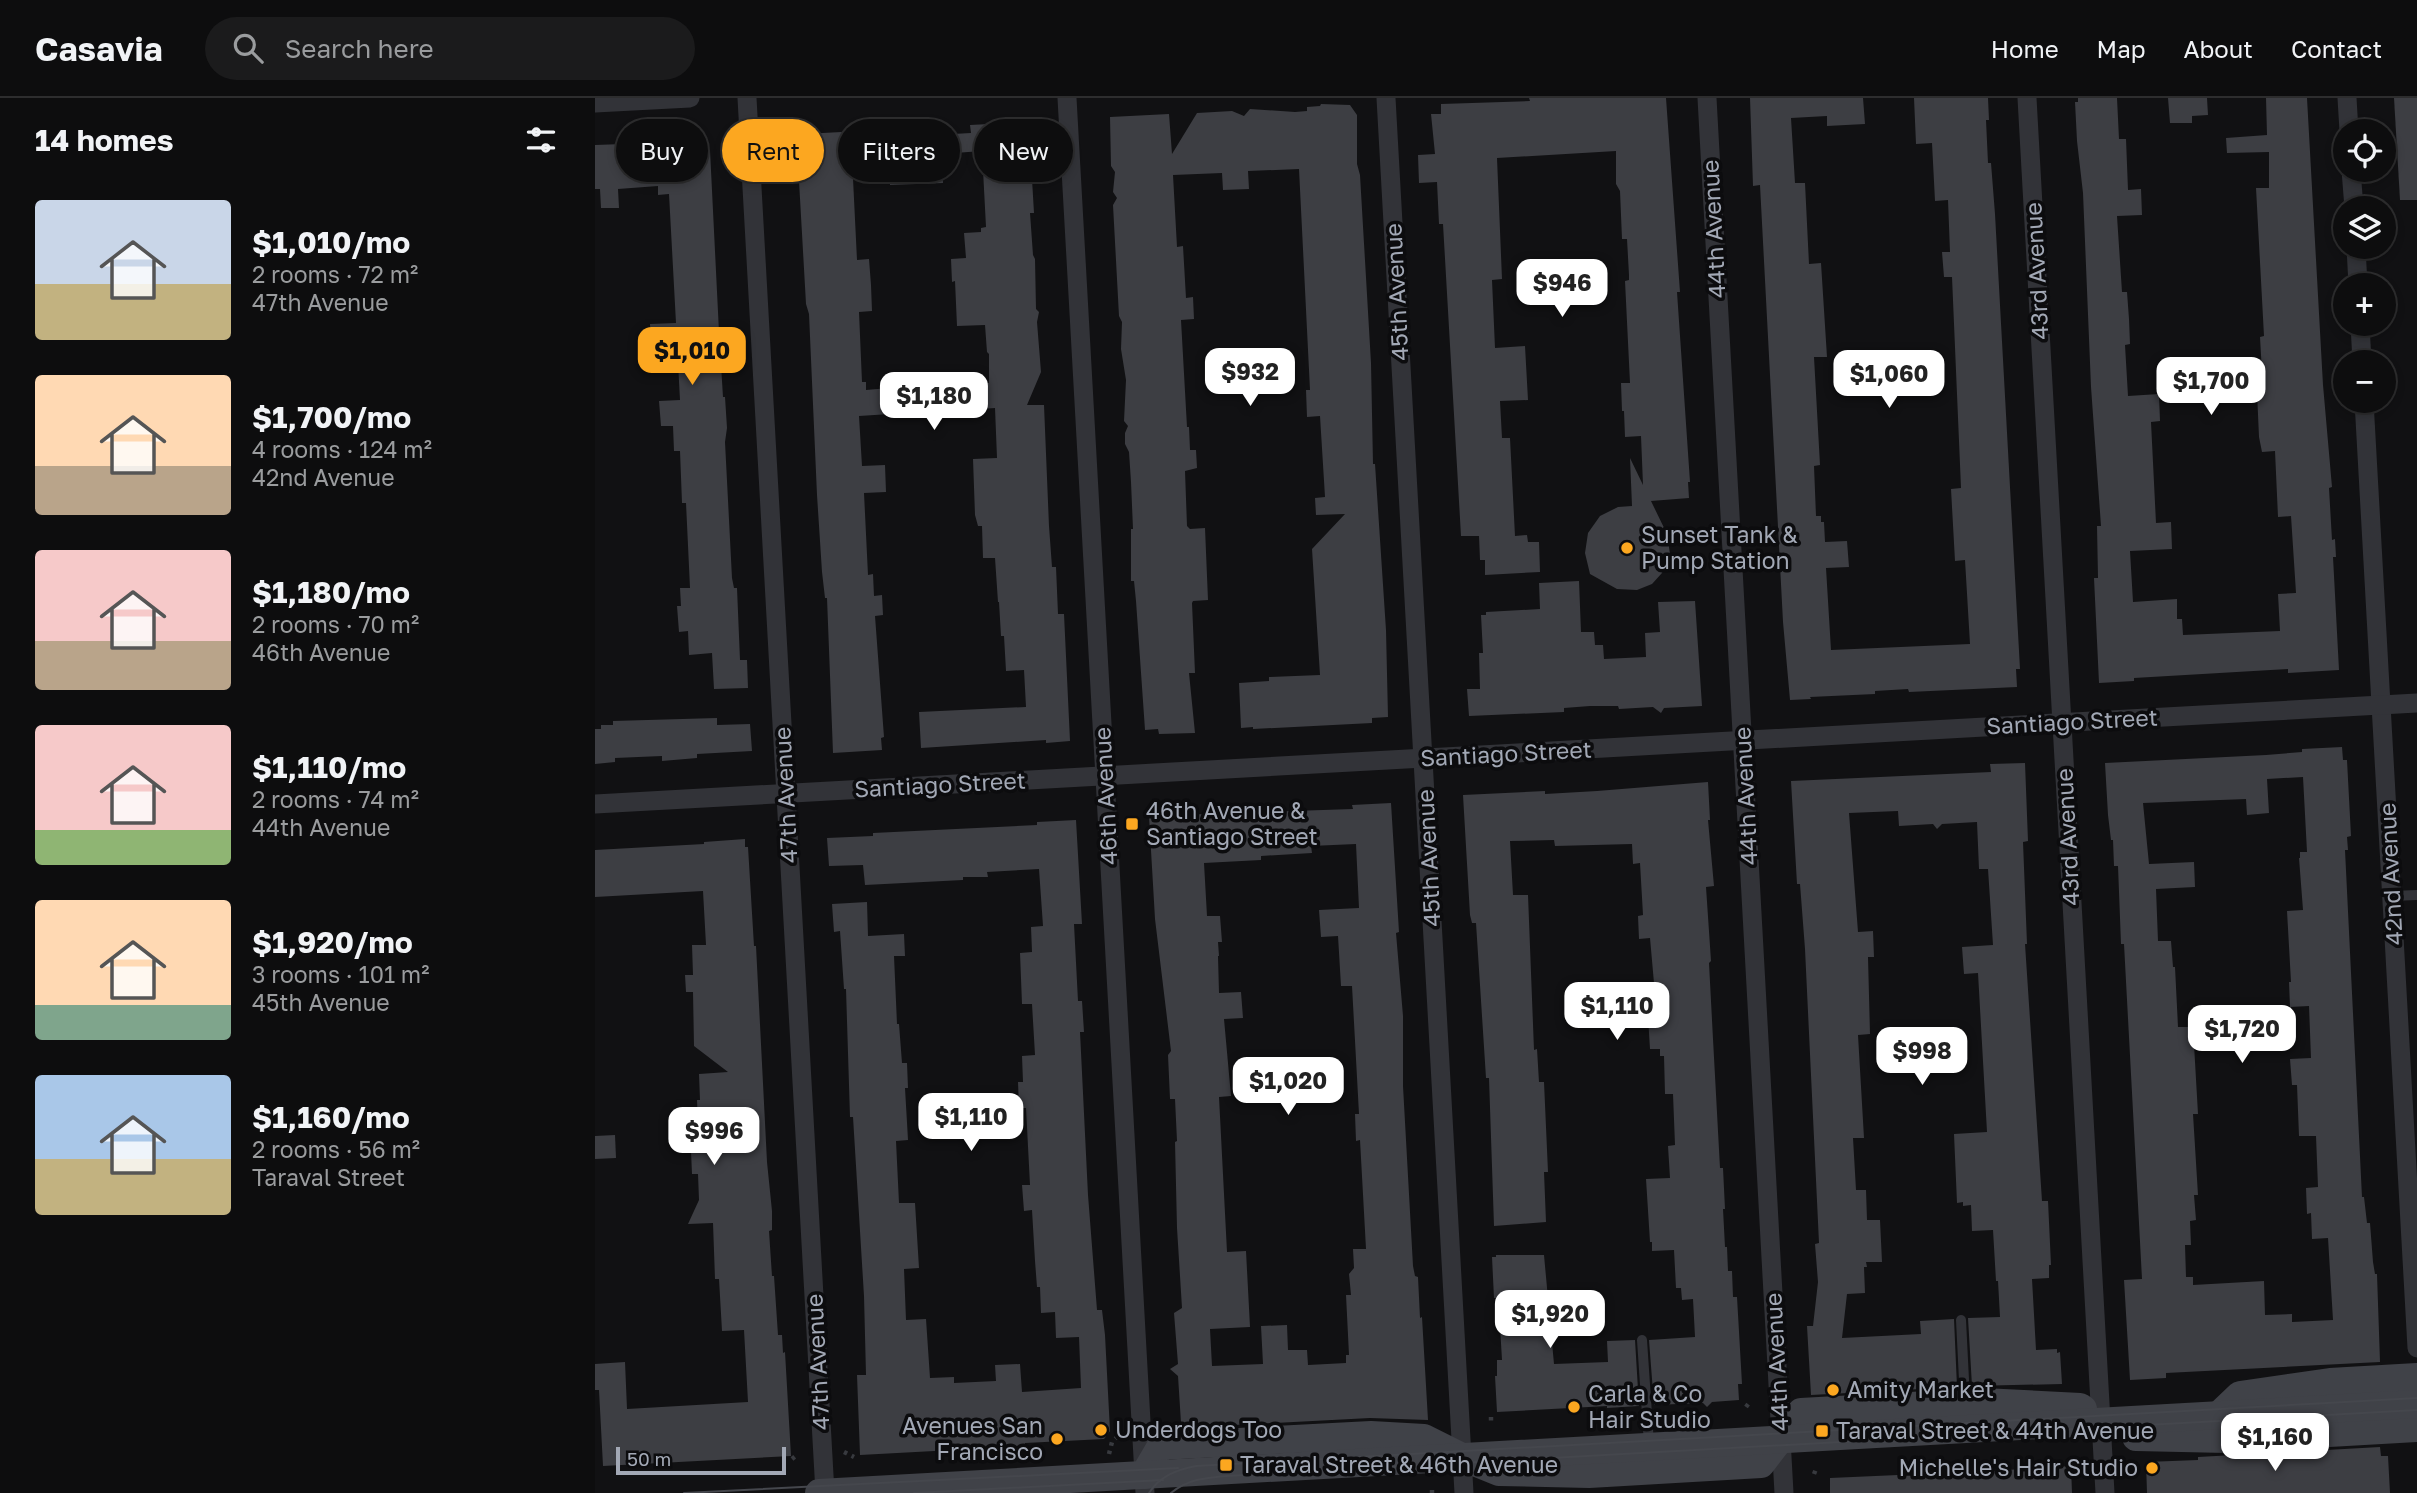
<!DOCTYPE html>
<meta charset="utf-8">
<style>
body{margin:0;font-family:"Golos Text",sans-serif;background:#1b1b1c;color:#f1f3f6;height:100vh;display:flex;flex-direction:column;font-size:26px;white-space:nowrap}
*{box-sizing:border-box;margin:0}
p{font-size:23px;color:#9a9c9e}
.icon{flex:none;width:38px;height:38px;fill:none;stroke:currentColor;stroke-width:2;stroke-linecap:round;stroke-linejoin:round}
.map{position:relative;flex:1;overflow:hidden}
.sheet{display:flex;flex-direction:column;background:#0d0d0e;width:595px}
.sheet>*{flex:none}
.top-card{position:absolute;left:21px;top:21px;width:665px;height:63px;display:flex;gap:14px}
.tools{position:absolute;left:1738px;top:21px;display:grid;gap:14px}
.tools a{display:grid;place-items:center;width:63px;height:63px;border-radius:50%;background:#0d0d0e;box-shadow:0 4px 10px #0003,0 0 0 2px #2d2d2e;font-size:35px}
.scale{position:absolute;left:21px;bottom:18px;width:170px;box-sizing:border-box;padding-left:7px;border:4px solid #a2a8b5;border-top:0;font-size:19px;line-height:24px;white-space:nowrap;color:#a2a8b5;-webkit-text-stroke:5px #0c0c0e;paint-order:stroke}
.price{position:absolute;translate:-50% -60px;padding:0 16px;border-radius:14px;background:#fff;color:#222;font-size:23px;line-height:46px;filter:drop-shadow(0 2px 4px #0008)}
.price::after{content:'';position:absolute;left:50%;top:42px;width:21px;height:16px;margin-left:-10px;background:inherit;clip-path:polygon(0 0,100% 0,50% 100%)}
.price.on{background:#fca720;color:#111}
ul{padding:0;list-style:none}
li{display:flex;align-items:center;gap:21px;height:175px;padding:0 35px}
li span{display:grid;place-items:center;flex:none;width:196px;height:140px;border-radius:7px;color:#555}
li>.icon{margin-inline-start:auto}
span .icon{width:84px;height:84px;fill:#fffc;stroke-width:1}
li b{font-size:30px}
h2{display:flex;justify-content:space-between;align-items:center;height:84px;padding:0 35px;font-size:30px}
.pill{padding:0 24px;border-radius:32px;background:#0d0d0e;box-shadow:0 4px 10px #0003,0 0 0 2px #2d2d2e;font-size:24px;line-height:63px}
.pill.on{background:#fca720;color:#111}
header{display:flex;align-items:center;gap:42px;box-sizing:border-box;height:98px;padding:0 35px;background:#0d0d0e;border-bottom:2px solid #2d2d2e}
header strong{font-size:33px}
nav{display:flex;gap:38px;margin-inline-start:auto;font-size:24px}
.search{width:490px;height:63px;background:#1b1b1c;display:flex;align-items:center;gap:18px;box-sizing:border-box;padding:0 24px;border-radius:38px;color:#9a9c9e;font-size:26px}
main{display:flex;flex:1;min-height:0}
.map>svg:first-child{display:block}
.building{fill:#3d3e43;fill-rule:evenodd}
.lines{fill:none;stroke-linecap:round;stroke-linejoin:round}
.path{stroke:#383a3f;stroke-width:4.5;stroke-dasharray:3.5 5;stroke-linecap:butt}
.lane{stroke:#323338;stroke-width:10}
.street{stroke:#323338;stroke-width:19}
.secondary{stroke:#404248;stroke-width:28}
.tram{stroke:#45474d;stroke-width:2}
.poi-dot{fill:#fca720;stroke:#0c0c0e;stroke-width:2.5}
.labels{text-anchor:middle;stroke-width:7;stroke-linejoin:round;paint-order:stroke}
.street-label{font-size:23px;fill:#a2a8b5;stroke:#0c0c0e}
.poi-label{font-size:23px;fill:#a2a8b5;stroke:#0c0c0e;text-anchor:start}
</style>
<header>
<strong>Casavia</strong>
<div class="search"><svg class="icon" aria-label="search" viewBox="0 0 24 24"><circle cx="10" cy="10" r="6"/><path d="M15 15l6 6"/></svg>Search here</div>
<nav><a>Home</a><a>Map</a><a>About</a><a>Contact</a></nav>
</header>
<main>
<section class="sheet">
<h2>14 homes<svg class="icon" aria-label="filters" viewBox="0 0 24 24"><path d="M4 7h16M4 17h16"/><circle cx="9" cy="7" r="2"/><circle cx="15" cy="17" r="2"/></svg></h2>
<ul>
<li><span style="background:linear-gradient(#c9d6e8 60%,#c2b280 0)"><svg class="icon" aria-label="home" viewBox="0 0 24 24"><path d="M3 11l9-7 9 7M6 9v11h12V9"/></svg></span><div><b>$1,010/mo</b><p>2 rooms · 72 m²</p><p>47th Avenue</p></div></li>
<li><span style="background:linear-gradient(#ffd9b3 65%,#b9a48a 0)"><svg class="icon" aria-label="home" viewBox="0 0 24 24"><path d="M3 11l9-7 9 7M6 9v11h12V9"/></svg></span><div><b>$1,700/mo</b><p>4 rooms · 124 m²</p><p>42nd Avenue</p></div></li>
<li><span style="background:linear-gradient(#f6c9c9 65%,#b9a48a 0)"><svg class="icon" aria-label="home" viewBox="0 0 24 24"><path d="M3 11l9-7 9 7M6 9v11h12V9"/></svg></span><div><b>$1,180/mo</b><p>2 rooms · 70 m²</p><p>46th Avenue</p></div></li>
<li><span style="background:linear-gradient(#f6c9c9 75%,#8fb573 0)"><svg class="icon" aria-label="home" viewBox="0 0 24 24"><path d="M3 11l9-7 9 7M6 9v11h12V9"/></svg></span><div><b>$1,110/mo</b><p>2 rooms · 74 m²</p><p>44th Avenue</p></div></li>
<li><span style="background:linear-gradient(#ffd9b3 75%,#7fa58c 0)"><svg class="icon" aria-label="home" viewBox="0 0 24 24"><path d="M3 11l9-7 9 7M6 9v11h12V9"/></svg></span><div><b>$1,920/mo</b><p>3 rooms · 101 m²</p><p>45th Avenue</p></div></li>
<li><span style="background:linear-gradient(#a9c7e8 60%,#c2b280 0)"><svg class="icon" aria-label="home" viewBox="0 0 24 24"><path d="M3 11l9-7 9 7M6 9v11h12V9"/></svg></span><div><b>$1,160/mo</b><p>2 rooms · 56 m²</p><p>Taraval Street</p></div></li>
</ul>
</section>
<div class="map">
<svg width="1822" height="1395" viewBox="0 0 1822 1395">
<rect width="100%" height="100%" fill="#111113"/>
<g class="building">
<polygon points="934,0 1071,0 1085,194 1082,194 1095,384 1093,384 1094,400 1056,403 1072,436 1075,456 1067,475 1057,486 1042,492 1022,491 995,476 990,455 993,435 1005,418 1023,409 1037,408 1035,360 1048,387 1046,338 1030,339 1029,313 1027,313 1026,285 1035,285 1030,183 1034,182 1034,177 1032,141 1027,141 1025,93 1021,86 1021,53 902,60 907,181 897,182 900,250 930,248 933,302 905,303 907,340 915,340 920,438 932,437 933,444 944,444 945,474 890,477 890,462 885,462 884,438 866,438 848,126 844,126 842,84 824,85 823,57 840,56 836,16 846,16 846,6 935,3"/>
<polygon points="1155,0 1268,0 1270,26 1232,28 1232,18 1196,20 1200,85 1210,85 1214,166 1226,165 1232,259 1219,259 1225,367 1219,368 1221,418 1226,418 1226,424 1229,424 1230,444 1252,443 1254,469 1231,470 1236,552 1375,546 1370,462 1360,463 1356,391 1366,390 1357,179 1349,179 1347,154 1355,154 1353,102 1340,103 1337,45 1321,46 1319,0 1393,0 1394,22 1391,22 1393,65 1396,65 1400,116 1425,571 1421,571 1422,589 1314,594 1313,591 1280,593 1280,596 1215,599 1216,601 1195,602 1188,524 1165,87 1158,88"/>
<polygon points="1483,0 1522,0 1524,41 1531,41 1533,92 1546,91 1547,117 1522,118 1527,194 1532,194 1534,221 1535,246 1530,247 1533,298 1564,296 1565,323 1556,324 1561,425 1576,424 1577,451 1535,453 1538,504 1582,501 1582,521 1587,521 1588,537 1685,533 1683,496 1701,495 1696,418 1683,419 1680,353 1667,354 1664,339 1662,294 1668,293 1665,239 1669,238 1661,90 1674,90 1674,54 1632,55 1631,40 1672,37 1671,0 1712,0 1728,287 1737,389 1734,390 1737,442 1740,441 1741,459 1738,459 1744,572 1693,575 1693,571 1539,580 1539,583 1504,585 1499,480 1503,480 1502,428 1506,428 1496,289 1488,95 1482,43 1480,4 1483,4"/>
<polygon points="1573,0 1612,0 1613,17 1597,18 1597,25 1575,25"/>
<polygon points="1799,0 1822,0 1822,102 1805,102"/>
<polygon points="726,6 755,7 762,17 762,66 765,77 776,265 778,366 780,366 791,532 793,619 777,620 777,625 658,631 658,629 646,630 644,585 674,583 674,579 725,577 717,451 750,416 721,417 720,400 730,399 725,318 712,319 711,292 715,292 704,71 653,73 654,91 628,92 627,75 578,77 582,149 588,148 591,200 598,199 599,221 586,222 592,329 594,329 595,352 601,352 602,370 590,373 592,428 595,431 610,430 613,502 598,503 597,505 600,575 594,575 600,635 564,636 563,631 550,632 541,503 539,483 536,483 536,431 538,431 536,384 534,354 530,346 530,335 533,328 529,323 531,282 526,251 527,224 524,218 518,107 522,100 518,94 520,74 516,68 515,19 574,16 577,56 602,15 637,13 649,18 655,11 700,14 712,13 712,9 725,8"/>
<polygon points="430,24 432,58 436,64 439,115 435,115 438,157 440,161 441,211 444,214 442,224 446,274 432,307 449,307 454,428 457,469 461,469 463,516 469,516 475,643 451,645 451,642 326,650 324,614 431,609 429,572 411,573 409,538 406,538 404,504 403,504 400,460 388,460 387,428 383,428 380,417 378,361 402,360 400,310 357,313 356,287 394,285 394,256 392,254 390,227 362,228 360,183 357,184 356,161 371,160 369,135 386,134 386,130 391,129 387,53 346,56 348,85 295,87 294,57 257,60 262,162 274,161 276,187 277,213 264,214 267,284 271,284 271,292 294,290 295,316 264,318 267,368 290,367 291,394 269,395 273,477 278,476 279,498 287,497 288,517 280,518 289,639 286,640 287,652 238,655 232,500 230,500 227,474 222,397 214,216 211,206 204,83 206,58 210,58 209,36 265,33 266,41 376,35 375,27"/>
<polygon points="111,43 112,53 115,52 124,234 128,299 130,299 132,330 130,344 137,480 139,490 142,490 145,562 152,562 153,590 119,591 117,555 94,557 93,533 84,534 82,508 86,508 85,490 95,490 91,405 87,405 85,353 79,353 78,328 66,328 64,303 85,302 82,246 56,247 55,226 81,225 74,96 63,97 63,88 23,91 24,110 6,110 5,91 0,91 0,47"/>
<polygon points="984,483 986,534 999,534 1000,547 1008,547 1009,561 1051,559 1050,535 1065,534 1063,504 1100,503 1107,608 1069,610 1066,615 1058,609 1024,611 1023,608 995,608 969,610 969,614 874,618 872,591 885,591 884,555 888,555 886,517 891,517 891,514 945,511 944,485"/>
<polygon points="122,620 122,627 155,626 157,653 102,656 102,660 67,663 67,658 20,660 20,664 0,666 0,631 6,631 6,627 18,627 18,623"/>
<path d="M1747,649L1748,662H1752L1756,738L1752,739L1753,752H1750L1767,1099H1769L1772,1125H1775L1778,1164L1780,1176H1782L1785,1264L1571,1275V1280L1535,1282L1529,1182L1547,1181L1529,846H1526L1523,768H1519L1518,742H1516L1513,717L1510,665L1671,657L1707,654V651ZM1708,679L1712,754H1705V760H1704L1708,812L1692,813L1696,884H1694L1695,909L1714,908L1716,960L1695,961L1697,987H1702L1704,1038H1721L1723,1089L1711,1090L1712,1116L1716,1115L1717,1141L1733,1140L1738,1222L1697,1224V1216L1670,1217L1669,1183L1598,1187V1179H1591L1590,1147H1596L1595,1123L1601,1122L1599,1097H1603L1598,1016H1603L1598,929H1583L1580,869H1578L1576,843H1563L1561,791L1600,789L1599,764L1554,766L1548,705L1651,701L1652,717L1674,715L1672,681Z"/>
<polygon points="1430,665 1433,743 1428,744 1432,846 1430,846 1447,1103 1453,1103 1456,1167 1454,1167 1454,1180 1437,1181 1441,1252 1462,1251 1462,1255 1465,1254 1467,1286 1377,1288 1373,1220 1405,1219 1403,1183 1401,1183 1398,1132 1377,1133 1376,1107 1368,1108 1368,1104 1362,1105 1359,1036 1392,1034 1383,875 1369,876 1367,849 1398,847 1393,771 1384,771 1382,724 1347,726 1342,731 1338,726 1304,728 1303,713 1254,715 1263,834 1278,833 1279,859 1273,859 1275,936 1263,937 1269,1040 1258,1040 1261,1092 1271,1092 1272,1122 1285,1122 1287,1164 1271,1164 1272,1169 1269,1169 1270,1195 1252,1196 1247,1240 1326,1236 1325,1223 1359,1221 1362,1289 1216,1297 1212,1228 1218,1228 1223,1184 1220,1146 1224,1145 1210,851 1205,786 1202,786 1196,683 1396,674 1395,666"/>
<polygon points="1113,684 1115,722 1113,722 1119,788 1111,789 1116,863 1114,865 1118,941 1125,1070 1128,1070 1130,1111 1128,1111 1130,1149 1132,1149 1133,1173 1137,1173 1138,1199 1142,1199 1147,1286 1143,1286 1144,1302 1117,1304 1112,1309 1108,1305 1059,1307 1054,1242 1100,1239 1098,1201 1087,1202 1086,1190 1081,1190 1079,1152 1057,1153 1057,1144 1055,1144 1051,1081 1075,1080 1073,1048 1080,1047 1078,996 1070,996 1069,958 1065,958 1065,951 1055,951 1053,919 1062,919 1055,840 1044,841 1043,818 1048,817 1045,765 1038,766 1037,746 960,748 959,742 915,743 918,797 933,797 939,952 942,951 944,984 949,984 953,1074 949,1074 951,1124 899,1128 894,980 891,980 881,825 877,825 875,817 868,697 950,693 950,696 1002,693"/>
<path d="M796,705L804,834L801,835L808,918V988L818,1168L820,1178L823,1179L825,1220L827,1219L833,1322L775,1320L583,1330L586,1325L583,1278L575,1271L583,1266L579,1215L587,1210L582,1130L580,1044L582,1043L580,1001H575L573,957L576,953L560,821L554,718L758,711L757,707ZM761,746L764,810L724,812L726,839L743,838L746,888H757L764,1016H760L761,1043L765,1042L771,1151H758L759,1170L754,1176L756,1197H751L754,1257H751V1265L713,1267L712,1252H693L692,1227L666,1228L668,1266L617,1268L615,1231L655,1229L651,1153L632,1154L624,999L636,998L629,921L648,920L646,894L624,895L623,858H624L623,844H627L625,818H612L609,765L666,762V758L717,755L716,748Z"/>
<polygon points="481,722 487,826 479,826 483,903 487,903 489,934 485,934 493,1097 502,1212 507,1212 510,1237 515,1333 509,1341 430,1345 430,1348 265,1357 262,1277 271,1277 269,1198 258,1019 255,1019 251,891 249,891 245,833 239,834 237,806 272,804 273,838 309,836 310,858 299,858 302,926 304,926 307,965 312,965 313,990 310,990 313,1042 301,1043 304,1105 320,1105 324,1170 309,1171 311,1222 331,1221 335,1280 359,1279 359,1285 401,1283 400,1267 425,1266 427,1294 486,1290 484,1239 461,1240 460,1214 446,1215 445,1189 442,1189 440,1163 437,1112 429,1113 427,1087 435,1087 431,1010 424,1010 423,984 428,984 427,958 440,957 437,906 427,906 425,855 437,854 436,829 448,828 444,771 392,774 393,779 368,779 368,782 270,787 268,767 234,768 232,740 278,738 278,735 442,727 442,724"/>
<polygon points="150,741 150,749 153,749 159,848 161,848 172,1064 177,1113 177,1132 174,1133 177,1178 179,1178 183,1237 187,1237 188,1255 190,1254 196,1358 8,1368 4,1292 0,1292 0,1266 30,1264 32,1311 153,1304 149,1232 127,1233 124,1181 120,1181 118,1125 93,1126 104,1102 103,1076 97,1076 96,1053 104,1053 102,1002 105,1002 104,976 133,974 99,948 98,894 91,894 90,877 98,877 97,847 111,847 108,793 0,799 0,752 109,746 109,744"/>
<polygon points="20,1037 21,1060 0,1061 0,1038"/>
<polygon points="901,1157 949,1157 959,1266 1013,1264 1012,1243 1040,1242 1044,1308 1012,1310 1012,1308 902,1314 900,1278 902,1278 902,1262 907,1262 904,1211 902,1212 902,1200 899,1200 897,1159 901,1159"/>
<polygon points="1785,1349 1786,1358 1793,1358 1795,1395 1552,1395 1551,1364 1603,1362 1603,1359"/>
<polygon points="1303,1364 1317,1378 1476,1368 1477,1395 1235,1395 1235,1380 1303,1377"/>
</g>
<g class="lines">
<g class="path">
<polyline points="1151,1309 1154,1305"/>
<polyline points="896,1319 896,1323"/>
<polyline points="249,1354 259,1359"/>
<polyline points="514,1356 517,1344 524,1337"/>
<polyline points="197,1361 203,1356"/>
<polyline points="1219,1376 1221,1371"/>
<polyline points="837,1392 837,1395"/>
</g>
<g class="lane">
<polyline points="1797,798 1822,797"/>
<polyline points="1366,1222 1370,1302"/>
<polyline points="1047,1242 1054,1346"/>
</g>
<g class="street">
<polyline points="152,0 230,1395"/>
<polyline points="472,0 550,1395"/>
<polyline points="791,0 869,1395"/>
<polyline points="1112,0 1189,1395"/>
<polyline points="1432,0 1510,1395"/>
<polyline points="1752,0 1754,33"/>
<polyline points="0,5 95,0"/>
<polyline points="1756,72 1759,110"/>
<polyline points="1761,149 1763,187"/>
<polyline points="1765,226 1767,264"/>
<polyline points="1769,303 1822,1250"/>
<polyline points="0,706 1822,605"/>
</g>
<g class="secondary">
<polyline points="1624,1317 1645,1297 1735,1284 1822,1279"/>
<polyline points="1541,1339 1632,1341 1822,1330"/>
<polyline points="549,1377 566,1348 776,1337 829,1340 867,1359 904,1374 994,1376 1166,1366 1206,1314 1388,1304 1485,1309 1488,1311"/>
<polyline points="224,1395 1822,1306"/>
</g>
<g class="tram">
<polyline points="89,1395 583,1370"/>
<polyline points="319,1395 568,1382"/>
<path d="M554,1395C565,1378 581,1372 601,1368L1822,1300"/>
<path d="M576,1395C593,1381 610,1380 631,1378L1822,1312"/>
</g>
</g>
<g class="poi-dot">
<circle cx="1032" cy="450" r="7"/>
<rect x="530" y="719" width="14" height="14" rx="3.5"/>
<circle cx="1238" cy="1292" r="7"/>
<circle cx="979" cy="1309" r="7"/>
<circle cx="506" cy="1332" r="7"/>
<rect x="1220" y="1326" width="14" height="14" rx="3.5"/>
<circle cx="462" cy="1341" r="7"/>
<rect x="624" y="1360" width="14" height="14" rx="3.5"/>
<circle cx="1557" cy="1370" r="7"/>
</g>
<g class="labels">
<g class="street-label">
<text transform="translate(1119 131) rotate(-93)" y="8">44th Avenue</text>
<text transform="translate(1442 173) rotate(-93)" y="8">43rd Avenue</text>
<text transform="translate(802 194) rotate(-93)" y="8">45th Avenue</text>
<text transform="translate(1477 624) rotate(-3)" y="8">Santiago Street</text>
<text transform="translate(911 656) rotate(-3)" y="8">Santiago Street</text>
<text transform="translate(345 687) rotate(-3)" y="8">Santiago Street</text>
<text transform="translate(191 697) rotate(-93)" y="8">47th Avenue</text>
<text transform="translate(511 698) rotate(-93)" y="8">46th Avenue</text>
<text transform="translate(1151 698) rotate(-93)" y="8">44th Avenue</text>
<text transform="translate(1473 739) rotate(-93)" y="8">43rd Avenue</text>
<text transform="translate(834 760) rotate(-93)" y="8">45th Avenue</text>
<text transform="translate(1796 776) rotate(-93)" y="8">42nd Avenue</text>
<text transform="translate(223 1264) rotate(-93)" y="8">47th Avenue</text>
<text transform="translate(1182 1264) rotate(-93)" y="8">44th Avenue</text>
</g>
<g class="poi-label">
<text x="1046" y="445">Sunset Tank &amp;<tspan x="1046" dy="26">Pump Station</tspan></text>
<text x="551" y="721">46th Avenue &amp;<tspan x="551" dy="26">Santiago Street</tspan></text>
<text x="1252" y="1300">Amity Market</text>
<text x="993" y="1304">Carla &amp; Co<tspan x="993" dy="26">Hair Studio</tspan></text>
<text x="448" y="1336" text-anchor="end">Avenues San<tspan x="448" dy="26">Francisco</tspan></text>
<text x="520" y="1340">Underdogs Too</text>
<text x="1241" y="1341">Taraval Street &amp; 44th Avenue</text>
<text x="645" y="1375">Taraval Street &amp; 46th Avenue</text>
<text x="1543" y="1378" text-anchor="end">Michelle's Hair Studio</text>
</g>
</g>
</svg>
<div class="tools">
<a><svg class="icon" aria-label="locate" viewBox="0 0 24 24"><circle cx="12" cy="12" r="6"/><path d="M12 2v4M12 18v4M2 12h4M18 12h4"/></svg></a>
<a><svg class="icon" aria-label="layers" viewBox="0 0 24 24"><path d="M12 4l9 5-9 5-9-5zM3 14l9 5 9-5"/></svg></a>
<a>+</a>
<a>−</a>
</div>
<div class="scale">50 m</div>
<b class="price" style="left:967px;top:221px">$946</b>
<b class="price on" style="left:97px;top:289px">$1,010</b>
<b class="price" style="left:655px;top:310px">$932</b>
<b class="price" style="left:1294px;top:312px">$1,060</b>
<b class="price" style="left:1616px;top:319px">$1,700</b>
<b class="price" style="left:339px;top:334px">$1,180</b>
<b class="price" style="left:1022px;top:944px">$1,110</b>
<b class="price" style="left:1647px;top:967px">$1,720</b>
<b class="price" style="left:1327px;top:989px">$998</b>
<b class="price" style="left:693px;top:1019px">$1,020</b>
<b class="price" style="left:376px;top:1055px">$1,110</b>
<b class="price" style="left:119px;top:1069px">$996</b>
<b class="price" style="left:955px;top:1252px">$1,920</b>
<b class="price" style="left:1680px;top:1375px">$1,160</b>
<div class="top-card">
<a class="pill">Buy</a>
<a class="pill on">Rent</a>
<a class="pill">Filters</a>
<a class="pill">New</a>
</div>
</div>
</main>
